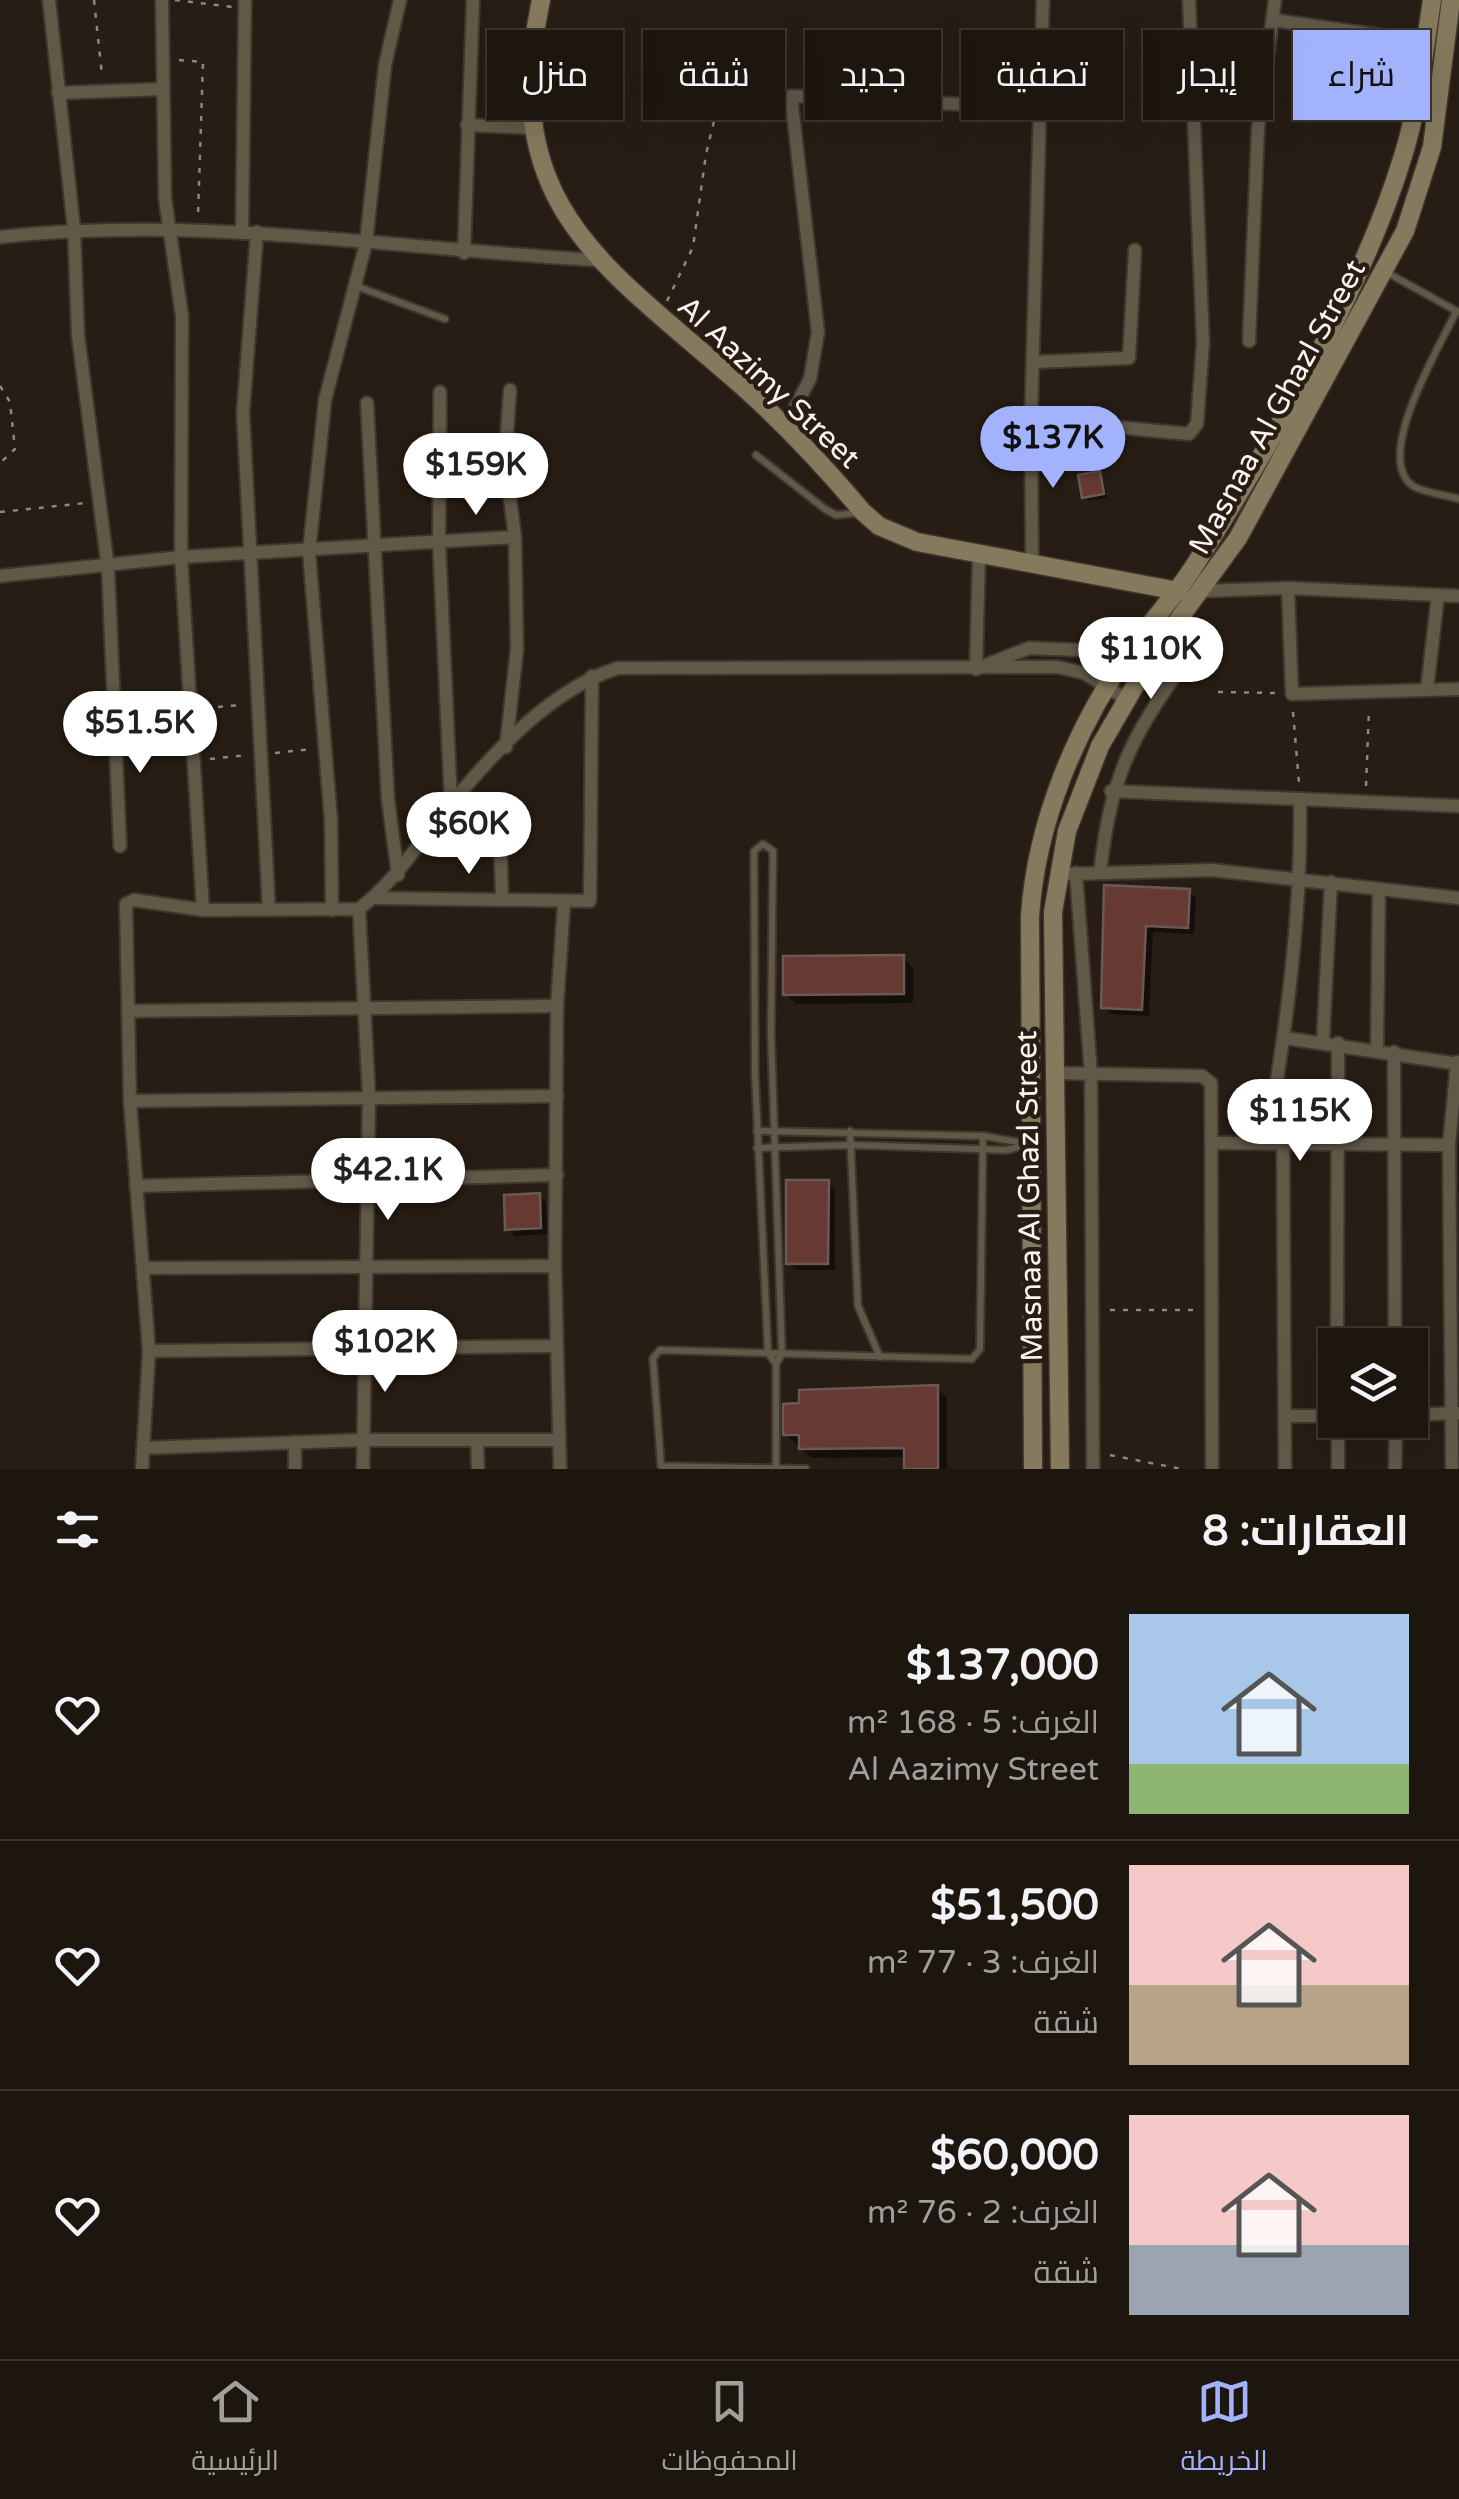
<!DOCTYPE html>
<html lang="ar">
<meta charset="utf-8">
<style>
body{margin:0;font-family:"Varela Round",Cairo,sans-serif;background:#2a231d;color:#f1f3f6;direction:rtl;height:100vh;display:flex;flex-direction:column;font-size:38px;white-space:nowrap}
*{box-sizing:border-box;margin:0}
p{font-size:32px;color:#a09f9e}
.icon{flex:none;width:55px;height:55px;fill:none;stroke:currentColor;stroke-width:2;stroke-linecap:round;stroke-linejoin:round}
.map{position:relative;height:1469px;overflow:hidden;direction:ltr}
.panel{display:flex;flex-direction:column;background:#1d160f;flex:1}
.panel>*{flex:none}
.hud{position:absolute;left:30px;top:30px;width:1400px;height:90px;direction:rtl;display:flex;gap:20px}
.buttons{position:absolute;left:1318px;top:1328px;display:grid;gap:20px}
.buttons a{display:grid;place-items:center;width:110px;height:110px;border-radius:0px;background:#1d160f;box-shadow:0 10px 40px #0002,0 0 0 2px #3b352f;font-size:50px}
.price{position:absolute;translate:-50% -85px;padding:0 22px;border-radius:35px;background:#fff;color:#222;font-size:32px;line-height:65px;filter:drop-shadow(0 2px 5px #0008)}
.price::after{content:'';position:absolute;left:50%;top:60px;width:30px;height:22px;margin-left:-15px;background:inherit;clip-path:polygon(0 0,100% 0,50% 100%)}
.price.current{background:#a3b2fd;color:#111}
ul{padding:0;list-style:none}
li{display:flex;align-items:center;gap:30px;height:250px;padding:0 50px}
li+li{border-top:2px solid #3b352f}
li span{display:grid;place-items:center;flex:none;width:280px;height:200px;border-radius:0px;color:#555}
li>.icon{margin-inline-start:auto}
span .icon{width:120px;height:120px;fill:#fffc;stroke-width:1}
li b{font-size:42px}
h2{display:flex;justify-content:space-between;align-items:center;height:120px;padding:0 50px;font-size:42px}
.pill{padding:0 35px;border-radius:0px;background:#1d160f;box-shadow:0 10px 40px #0002,0 0 0 2px #3b352f;font-size:35px;line-height:90px}
.pill.current{background:#a3b2fd;color:#111}
.dock{display:flex;justify-content:space-around;align-items:center;height:140px;border-top:2px solid #3b352f;background:#1d160f;font-size:28px;color:#a09f9e}
.dock a{display:grid;justify-items:center;gap:5px}
.dock .current{color:#a3b2fd}
.map>svg:first-child{display:block}
.shadow{fill:#0007}
.building{fill:#663a33;stroke:#6a5956;stroke-width:2.5}
.lines{fill:none;stroke-linecap:round;stroke-linejoin:round}
.lane-casing{stroke:#40372e;stroke-width:10}
.street-casing{stroke:#40372e;stroke-width:16}
.secondary-casing{stroke:#40372e;stroke-width:21}
.path{stroke:#8f867f;stroke-width:2.5;stroke-dasharray:5 8;stroke-linecap:butt}
.lane{stroke:#615948;stroke-width:6}
.street{stroke:#615948;stroke-width:12}
.secondary{stroke:#867a5e;stroke-width:18}
.labels{text-anchor:middle;stroke-width:9;stroke-linejoin:round;paint-order:stroke}
.street-label{font-size:30px;fill:#fbf3ee;stroke:#271d14}
</style>
<div class="map">
<svg width="1459" height="1469" viewBox="0 0 1459 1469">
<rect width="100%" height="100%" fill="#271d14"/>
<g class="shadow">
<polygon points="1100,474 1107,498 1089,501 1084,497"/>
<polygon points="1106,888 1189,891 1196,899 1194,934 1153,932 1149,1016 1111,1014 1103,1007"/>
<polygon points="903,958 913,968 913,1003 796,1004 786,994"/>
<polygon points="828,1182 835,1190 835,1270 796,1270 788,1263"/>
<polygon points="539,1195 546,1203 548,1234 515,1236 508,1229"/>
<polygon points="937,1388 947,1398 947,1469 906,1469 906,1457 812,1458 785,1434"/>
</g>
<g class="building">
<polygon points="1100,471 1104,494 1082,498 1078,475"/>
<polygon points="1104,885 1190,889 1188,928 1146,926 1142,1010 1101,1008"/>
<polygon points="904,955 904,994 783,995 783,956"/>
<polygon points="786,1180 829,1180 828,1264 786,1264"/>
<polygon points="540,1193 541,1228 505,1230 504,1195"/>
<polygon points="938,1385 938,1469 904,1469 904,1448 799,1449 799,1435 783,1435 783,1404 799,1403 799,1390"/>
</g>
<g class="lines">
<g class="lane-casing">
<g id="lane">
<polyline points="1386,272 1458,312"/>
<polyline points="356,286 445,319"/>
<path d="M1456,312C1440,346 1372,458 1413,486C1425,493 1446,495 1459,499"/>
<polyline points="756,455 825,509 836,515 859,513"/>
<polyline points="757,1131 983,1136 1030,1144"/>
<polyline points="850,1131 858,1306 880,1357"/>
<polyline points="757,1148 851,1145 1007,1150 1030,1144"/>
<polyline points="776,1364 768,1353 755,1074 754,851 763,844 773,851 771,1035 782,1354 776,1364 776,1468"/>
<polyline points="806,1469 661,1466 653,1358 660,1350 972,1359 980,1349 983,1136"/>
</g>
</g>
<g class="street-casing">
<g id="street">
<polyline points="49,0 74,229 78,335 108,568 120,846"/>
<polyline points="162,0 165,198 182,316 181,557 203,910"/>
<polyline points="1273,20 1426,42"/>
<polyline points="58,93 163,89"/>
<polyline points="467,125 533,128"/>
<polyline points="257,232 243,413 269,910"/>
<polyline points="242,233 245,0"/>
<path d="M0,237C199,215 397,249 596,260"/>
<polyline points="464,253 473,0"/>
<polyline points="1249,341 1258,129 1275,0"/>
<polyline points="1034,362 1129,358 1135,250"/>
<polyline points="440,392 439,542 451,803"/>
<polyline points="367,403 388,800 398,875"/>
<polyline points="1031,419 1189,434 1197,424 1203,343 1189,0"/>
<polyline points="785,426 810,379 818,332 791,96 1038,108"/>
<polyline points="1032,563 1031,419 1043,0"/>
<polyline points="0,576 181,557 515,537"/>
<polyline points="1288,588 1292,694 1459,689"/>
<polyline points="1203,591 1288,588 1459,596"/>
<polyline points="978,668 1029,648 1154,653"/>
<polyline points="976,669 979,554"/>
<polyline points="1427,689 1438,595"/>
<polyline points="506,747 517,649 515,537 505,460 510,390"/>
<polyline points="1111,791 1459,806"/>
<polyline points="500,836 502,898"/>
<polyline points="1076,873 1091,1075 1093,1469"/>
<path d="M1100,873C1112,760 1140,725 1204,635"/>
<polyline points="1070,874 1212,870 1459,898"/>
<polyline points="373,898 590,901 592,676"/>
<polyline points="359,909 369,1096 363,1469"/>
<polyline points="332,910 331,820 309,552 325,400 366,243 385,65 400,0"/>
<polyline points="128,1011 557,1006"/>
<polyline points="1285,1038 1459,1064"/>
<polyline points="1323,1041 1331,882"/>
<polyline points="1377,1049 1379,889"/>
<polyline points="1394,1052 1395,1345"/>
<polyline points="1055,1073 1202,1076 1211,1083 1212,1469"/>
<polyline points="130,1101 557,1096"/>
<path d="M1267,1142C1286,1029 1302,915 1300,800"/>
<polyline points="1213,1143 1449,1145"/>
<polyline points="1283,1143 1285,1469"/>
<polyline points="136,1186 557,1175"/>
<polyline points="555,1266 557,1006 564,903"/>
<polyline points="146,1268 555,1266 560,1469"/>
<polyline points="1337,1345 1338,1043"/>
<polyline points="149,1351 556,1346"/>
<polyline points="1410,1415 1459,1413"/>
<polyline points="1286,1416 1335,1416"/>
<polyline points="477,1441 478,1469"/>
<polyline points="295,1442 295,1469"/>
<polyline points="143,1448 362,1440 559,1440"/>
<path d="M142,1469L149,1351L130,1101L126,904L134,900L203,910L359,909C398,879 420,840 451,804C495,751 551,689 618,668L1058,667L1084,673L1125,698"/>
<polyline points="1338,1469 1338,1420"/>
<polyline points="1395,1469 1396,1420"/>
<polyline points="1452,1469 1449,1145 1457,1062"/>
</g>
</g>
<g class="secondary-casing">
<g id="secondary">
<path d="M541,0C497,207 604,265 741,385C785,424 825,467 863,512L879,526L917,542L1178,591"/>
<path d="M1033,1469L1030,917C1036,823 1076,727 1130,651C1152,620 1178,593 1198,560C1273,440 1362,291 1403,156C1419,105 1424,52 1432,0"/>
<polyline points="1060,1469 1053,912 1067,831 1100,746 1154,653 1238,538 1405,231 1432,147 1451,0"/>
</g>
</g>
<g class="path">
<polyline points="94,0 102,75"/>
<polyline points="175,0 232,7"/>
<polyline points="179,60 203,62 198,215"/>
<polyline points="667,301 693,247 706,154 726,72"/>
<polyline points="0,386 10,402 15,449 0,463"/>
<polyline points="0,512 86,503"/>
<polyline points="1218,692 1277,693"/>
<polyline points="130,707 177,709"/>
<polyline points="205,708 241,705"/>
<polyline points="1293,712 1299,783"/>
<polyline points="275,753 312,749"/>
<polyline points="210,759 247,755"/>
<polyline points="1366,786 1369,709"/>
<polyline points="1110,1310 1197,1310"/>
<polyline points="1110,1455 1182,1469"/>
</g>
<use href="#lane" class="lane"/>
<use href="#street" class="street"/>
<use href="#secondary" class="secondary"/>
</g>
<g class="labels">
<g class="street-label">
<text transform="translate(769 382) rotate(43)" y="10">Al Aazimy Street</text>
<text transform="translate(1277 407) rotate(-61)" y="10">Masnaa Al Ghazl Street</text>
<text transform="translate(1029 1196) rotate(-91)" y="10">Masnaa Al Ghazl Street</text>
</g>
</g>
</svg>
<div class="buttons">
<a><svg class="icon" aria-label="layers" viewBox="0 0 24 24"><path d="M12 4l9 5-9 5-9-5zM3 14l9 5 9-5"/></svg></a>
</div>
<b class="price current" style="left:1053px;top:491px">$137K</b>
<b class="price" style="left:476px;top:518px">$159K</b>
<b class="price" style="left:1151px;top:702px">$110K</b>
<b class="price" style="left:140px;top:776px">$51.5K</b>
<b class="price" style="left:469px;top:877px">$60K</b>
<b class="price" style="left:1300px;top:1164px">$115K</b>
<b class="price" style="left:388px;top:1223px">$42.1K</b>
<b class="price" style="left:385px;top:1395px">$102K</b>
<div class="hud">
<a class="pill current">شراء</a>
<a class="pill">إيجار</a>
<a class="pill">تصفية</a>
<a class="pill">جديد</a>
<a class="pill">شقة</a>
<a class="pill">منزل</a>
</div>
</div>
<section class="panel">
<h2>العقارات: 8<svg class="icon" aria-label="filters" viewBox="0 0 24 24"><path d="M4 7h16M4 17h16"/><circle cx="9" cy="7" r="2"/><circle cx="15" cy="17" r="2"/></svg></h2>
<ul>
<li><span style="background:linear-gradient(#a9c7e8 75%,#8fb573 0)"><svg class="icon" aria-label="home" viewBox="0 0 24 24"><path d="M3 11l9-7 9 7M6 9v11h12V9"/></svg></span><div><b>$137,000</b><p>الغرف: 5 · 168 m²</p><p>Al Aazimy Street</p></div><svg class="icon" aria-label="heart" viewBox="0 0 24 24"><path d="M12 20l-8-8c-3-5 5-10 8-4 3-6 11-1 8 4z"/></svg></li>
<li><span style="background:linear-gradient(#f6c9c9 60%,#b9a48a 0)"><svg class="icon" aria-label="home" viewBox="0 0 24 24"><path d="M3 11l9-7 9 7M6 9v11h12V9"/></svg></span><div><b>$51,500</b><p>الغرف: 3 · 77 m²</p><p>شقة</p></div><svg class="icon" aria-label="heart" viewBox="0 0 24 24"><path d="M12 20l-8-8c-3-5 5-10 8-4 3-6 11-1 8 4z"/></svg></li>
<li><span style="background:linear-gradient(#f6c9c9 65%,#9aa5b1 0)"><svg class="icon" aria-label="home" viewBox="0 0 24 24"><path d="M3 11l9-7 9 7M6 9v11h12V9"/></svg></span><div><b>$60,000</b><p>الغرف: 2 · 76 m²</p><p>شقة</p></div><svg class="icon" aria-label="heart" viewBox="0 0 24 24"><path d="M12 20l-8-8c-3-5 5-10 8-4 3-6 11-1 8 4z"/></svg></li>
</ul>
</section>
<nav class="dock">
<a class="current"><svg class="icon" aria-label="map" viewBox="0 0 24 24"><path d="M3 6l6-2 6 2 6-2v14l-6 2-6-2-6 2zM9 4v14M15 6v14"/></svg>الخريطة</a>
<a><svg class="icon" aria-label="saved" viewBox="0 0 24 24"><path d="M7 4h10v16l-5-4-5 4z"/></svg>المحفوظات</a>
<a><svg class="icon" aria-label="home" viewBox="0 0 24 24"><path d="M3 11l9-7 9 7M6 9v11h12V9"/></svg>الرئيسية</a>
</nav>
